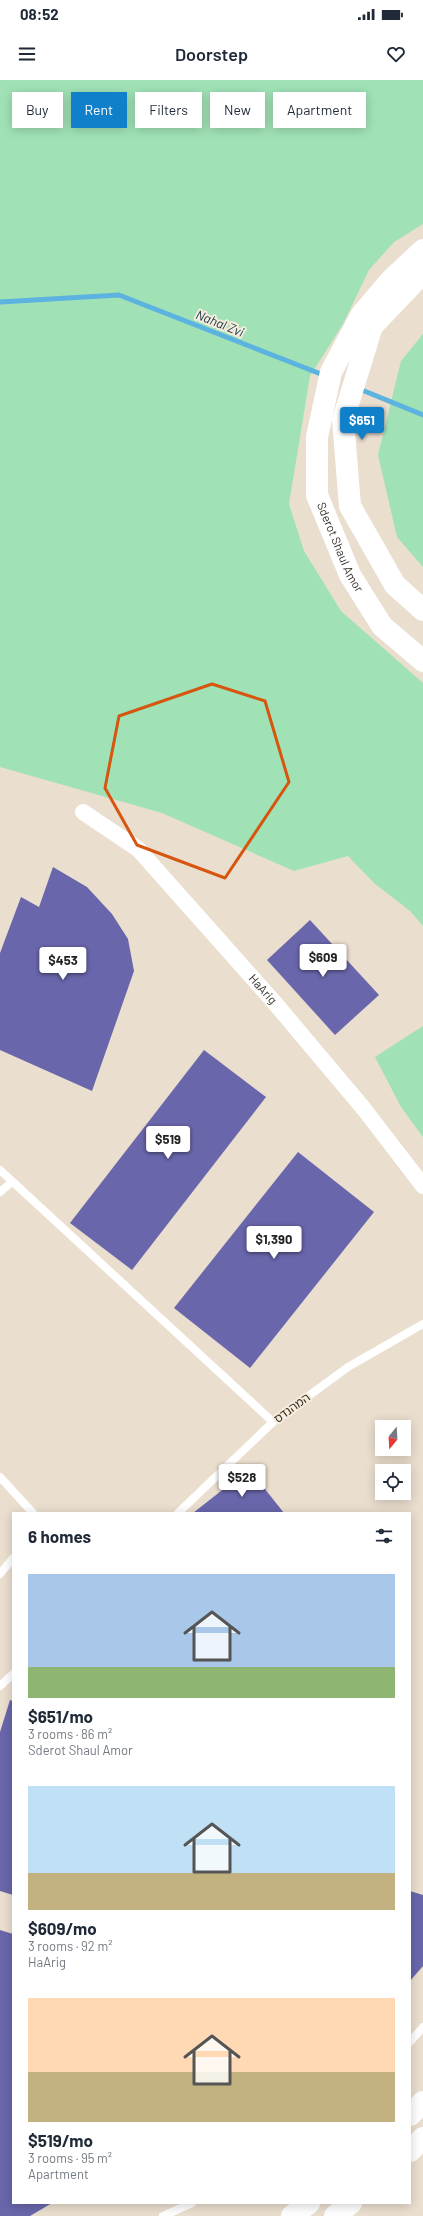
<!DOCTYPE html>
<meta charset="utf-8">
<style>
body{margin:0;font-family:Barlow,"Noto Sans Hebrew",sans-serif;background:#f6f6f7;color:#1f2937;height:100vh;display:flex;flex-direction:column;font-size:15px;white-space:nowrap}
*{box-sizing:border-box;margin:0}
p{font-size:13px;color:#747a83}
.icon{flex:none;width:22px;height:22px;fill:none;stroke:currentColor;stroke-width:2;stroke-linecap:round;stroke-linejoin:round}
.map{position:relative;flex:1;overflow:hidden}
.sheet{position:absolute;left:12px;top:1432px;width:399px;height:692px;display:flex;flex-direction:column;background:#fff;border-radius:0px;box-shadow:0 2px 10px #0003}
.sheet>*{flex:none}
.banner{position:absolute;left:12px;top:12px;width:399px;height:36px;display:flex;gap:8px}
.needle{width:26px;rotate:198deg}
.controls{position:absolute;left:375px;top:1340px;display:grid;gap:8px}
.controls a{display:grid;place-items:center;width:36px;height:36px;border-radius:0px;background:#fff;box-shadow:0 2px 10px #0003;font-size:20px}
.price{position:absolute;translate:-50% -34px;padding:0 9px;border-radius:4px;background:#fff;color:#222;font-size:13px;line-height:26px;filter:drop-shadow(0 1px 2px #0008)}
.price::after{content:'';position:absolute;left:50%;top:24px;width:12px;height:9px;margin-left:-6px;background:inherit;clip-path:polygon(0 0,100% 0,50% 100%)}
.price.active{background:#1180ca;color:#fff}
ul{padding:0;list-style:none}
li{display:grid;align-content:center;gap:8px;height:212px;padding:0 16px}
li span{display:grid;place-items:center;height:124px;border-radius:0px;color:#555}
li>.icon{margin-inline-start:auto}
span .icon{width:72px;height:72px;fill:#fffc;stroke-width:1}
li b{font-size:17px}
h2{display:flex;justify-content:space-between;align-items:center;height:48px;padding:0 16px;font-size:17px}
.chip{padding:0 14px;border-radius:0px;background:#fff;box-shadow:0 2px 10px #0003;font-size:14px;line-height:36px}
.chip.active{background:#1180ca;color:#fff}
.status{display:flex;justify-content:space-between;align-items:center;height:28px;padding:0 20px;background:#fff;direction:ltr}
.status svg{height:11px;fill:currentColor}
header{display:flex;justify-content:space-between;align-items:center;height:52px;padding:0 16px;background:#fff;font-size:18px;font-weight:600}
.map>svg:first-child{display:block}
.green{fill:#a0e2b6}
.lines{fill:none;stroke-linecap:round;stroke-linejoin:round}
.stream{stroke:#5cb3e0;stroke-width:5}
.building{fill:#6966ab}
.lane{stroke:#fff;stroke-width:8}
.street{stroke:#fff;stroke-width:16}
.secondary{stroke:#fff;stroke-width:22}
.marked{fill:none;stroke:#d6550f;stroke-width:3;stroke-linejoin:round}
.labels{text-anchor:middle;stroke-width:4;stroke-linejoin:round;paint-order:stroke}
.street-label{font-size:12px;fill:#332e28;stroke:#f7ecdb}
.water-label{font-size:13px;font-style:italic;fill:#0c3346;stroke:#f7ecdb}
</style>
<div class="status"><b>08:52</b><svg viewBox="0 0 49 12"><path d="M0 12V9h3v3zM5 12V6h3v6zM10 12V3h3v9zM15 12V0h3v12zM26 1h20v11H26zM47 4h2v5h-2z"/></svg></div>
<header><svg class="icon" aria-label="menu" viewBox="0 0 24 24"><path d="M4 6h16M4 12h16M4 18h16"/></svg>Doorstep<svg class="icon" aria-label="heart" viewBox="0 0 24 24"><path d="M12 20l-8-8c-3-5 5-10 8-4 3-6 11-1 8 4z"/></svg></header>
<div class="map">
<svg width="423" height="2136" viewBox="0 0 423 2136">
<rect width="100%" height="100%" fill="#eadece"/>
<g class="green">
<polygon points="0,0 423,0 423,144 394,162 369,190 343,244 310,296 289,424 304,471 341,531 423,603 423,846 410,831 374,803 348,776 294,791 162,733 0,687"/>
<polygon points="423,254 423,487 397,457 378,375 401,281"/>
<polygon points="423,946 423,1057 401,1027 375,977"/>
</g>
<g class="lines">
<g class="stream">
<polyline points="0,222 119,215 326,296"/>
<polyline points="357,308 423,335"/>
</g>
</g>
<g class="building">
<polygon points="53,787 87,807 112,834 128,859 134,891 92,1011 0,970 0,873 21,817 39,827"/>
<polygon points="310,840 379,915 335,955 267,880"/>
<polygon points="204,970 266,1017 132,1190 70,1143"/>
<polygon points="298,1072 374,1132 250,1288 174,1228"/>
<polygon points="249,1389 284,1433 193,1433"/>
<polygon points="10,1620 13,1621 13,1815 0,1811 0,1652"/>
<polygon points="410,1811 423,1815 423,1886 410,1901"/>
<polygon points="0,1850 13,1854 13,2123 52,2123 30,2136 0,2136"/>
</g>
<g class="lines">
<g class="lane">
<polyline points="0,1090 273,1342"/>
<polyline points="0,1112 12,1102"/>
<polyline points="0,1397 33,1433"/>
<polyline points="178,1433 273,1342 348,1287 423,1244"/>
<polyline points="0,1494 13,1478"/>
<polyline points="0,1606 13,1594"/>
<polyline points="410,1962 423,1947"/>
<polyline points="163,2136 192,2123"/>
</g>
<path class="street" id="s1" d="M83,732L138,769L274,922L364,1029L423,1106"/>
<g class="secondary">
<path id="s2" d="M423,170L390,201L362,234L331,292L317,357V415L350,495L382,546L423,581"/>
<polyline points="423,193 372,246 343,340 350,426 395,505 423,530"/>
<polyline points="410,2035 423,2022"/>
<polyline points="410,2071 423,2058"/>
<polyline points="292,2136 309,2123"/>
<polyline points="335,2136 351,2123"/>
</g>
</g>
<path class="marked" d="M212,604L265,621L289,702L225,798L137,765L105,708L119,636Z"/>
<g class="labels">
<g class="street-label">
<text dy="4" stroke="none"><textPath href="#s2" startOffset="336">Sderot Shaul Amor</textPath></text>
<text dy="4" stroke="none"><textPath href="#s1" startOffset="254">HaArig</textPath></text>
<text transform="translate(292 1328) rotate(-36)" y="4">המהנדס</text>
</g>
<g class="water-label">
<text transform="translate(220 243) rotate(22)" y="5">Nahal Zvi</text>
</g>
</g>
</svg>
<div class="controls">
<a><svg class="needle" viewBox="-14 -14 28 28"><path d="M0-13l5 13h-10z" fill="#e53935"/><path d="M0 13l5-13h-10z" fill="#747a83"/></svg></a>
<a><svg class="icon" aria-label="locate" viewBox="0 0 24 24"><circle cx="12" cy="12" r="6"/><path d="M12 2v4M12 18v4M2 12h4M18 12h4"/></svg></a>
</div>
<b class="price active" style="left:362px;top:361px">$651</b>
<b class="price" style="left:323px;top:898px">$609</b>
<b class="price" style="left:63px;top:901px">$453</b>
<b class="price" style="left:168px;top:1080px">$519</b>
<b class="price" style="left:274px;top:1180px">$1,390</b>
<b class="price" style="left:242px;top:1418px">$528</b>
<div class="banner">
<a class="chip">Buy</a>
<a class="chip active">Rent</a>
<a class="chip">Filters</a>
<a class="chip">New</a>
<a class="chip">Apartment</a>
</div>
<section class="sheet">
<h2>6 homes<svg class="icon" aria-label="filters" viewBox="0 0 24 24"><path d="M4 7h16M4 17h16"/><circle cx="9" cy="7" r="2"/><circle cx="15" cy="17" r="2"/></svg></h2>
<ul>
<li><span style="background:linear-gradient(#a9c7e8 75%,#8fb573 0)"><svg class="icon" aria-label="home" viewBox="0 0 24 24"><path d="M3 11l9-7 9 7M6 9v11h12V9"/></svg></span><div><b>$651/mo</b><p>3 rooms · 86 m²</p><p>Sderot Shaul Amor</p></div></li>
<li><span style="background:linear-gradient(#bfe0f5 70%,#c2b280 0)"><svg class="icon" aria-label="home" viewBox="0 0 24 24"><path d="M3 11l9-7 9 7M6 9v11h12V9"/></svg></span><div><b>$609/mo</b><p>3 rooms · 92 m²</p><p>HaArig</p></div></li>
<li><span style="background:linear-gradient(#ffd9b3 60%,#c2b280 0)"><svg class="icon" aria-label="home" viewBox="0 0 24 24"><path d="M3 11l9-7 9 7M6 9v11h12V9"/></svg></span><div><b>$519/mo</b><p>3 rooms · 95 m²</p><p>Apartment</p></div></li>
</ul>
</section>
</div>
